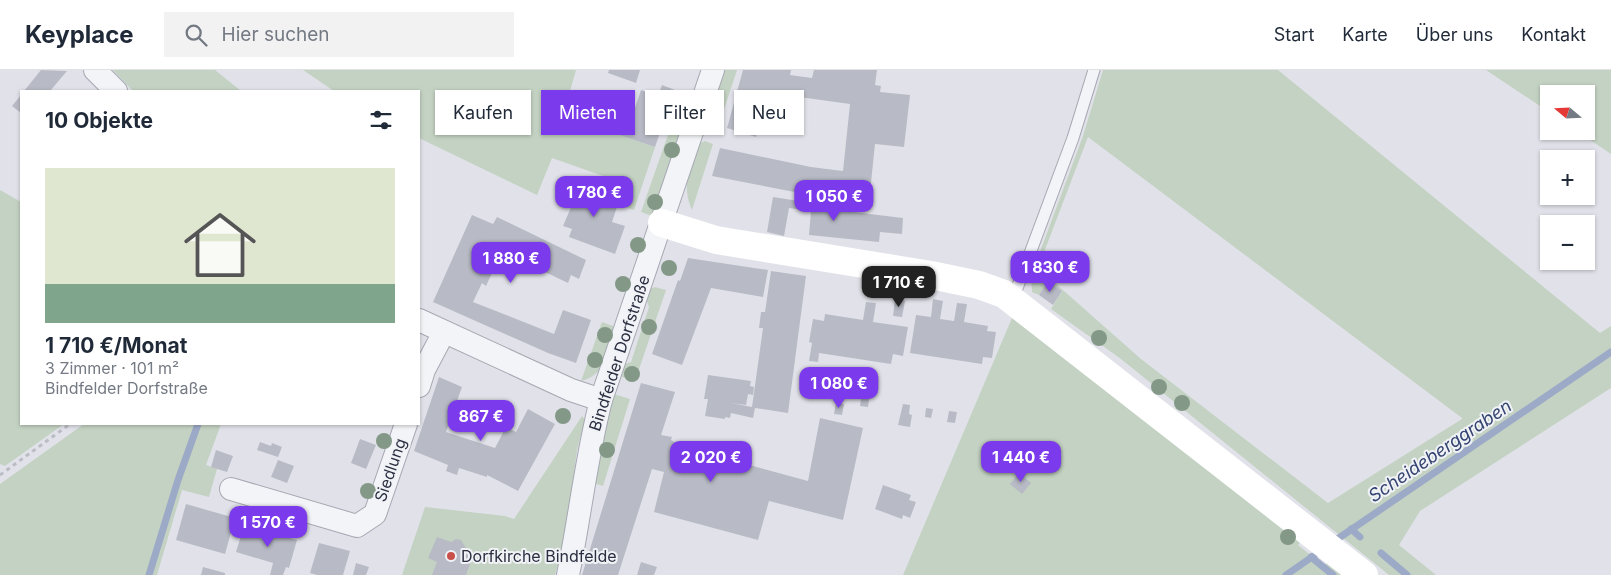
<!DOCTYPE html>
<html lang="de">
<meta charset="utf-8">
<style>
body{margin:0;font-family:Inter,sans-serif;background:#f2f2f3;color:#1f2937;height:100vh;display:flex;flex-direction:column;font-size:19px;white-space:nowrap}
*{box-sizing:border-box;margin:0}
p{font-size:16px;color:#747a83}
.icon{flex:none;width:28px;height:28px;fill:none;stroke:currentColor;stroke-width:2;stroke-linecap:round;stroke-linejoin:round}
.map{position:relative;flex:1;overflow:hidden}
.drawer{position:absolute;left:20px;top:20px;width:400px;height:335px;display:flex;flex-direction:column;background:#fff;border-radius:0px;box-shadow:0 1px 4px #0004}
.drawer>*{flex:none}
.top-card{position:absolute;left:435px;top:20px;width:475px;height:45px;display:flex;gap:10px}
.needle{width:32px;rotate:289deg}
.tools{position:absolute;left:1540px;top:15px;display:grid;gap:10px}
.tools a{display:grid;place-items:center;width:55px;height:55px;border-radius:0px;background:#fff;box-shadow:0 1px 4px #0004;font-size:25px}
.price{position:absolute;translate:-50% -42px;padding:0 11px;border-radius:10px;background:#7c3aed;color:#fff;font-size:16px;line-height:32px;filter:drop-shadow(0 1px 2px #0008)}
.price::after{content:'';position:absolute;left:50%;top:30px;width:15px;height:11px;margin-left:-8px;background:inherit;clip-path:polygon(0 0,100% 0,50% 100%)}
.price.on{background:#222;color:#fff}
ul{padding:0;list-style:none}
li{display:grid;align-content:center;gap:10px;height:265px;padding:0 25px}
li span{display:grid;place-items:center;height:155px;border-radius:0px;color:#555}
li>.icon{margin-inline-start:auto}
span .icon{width:90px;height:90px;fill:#fffc;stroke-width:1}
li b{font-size:21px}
h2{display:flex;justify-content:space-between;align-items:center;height:60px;padding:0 25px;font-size:21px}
.chip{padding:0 18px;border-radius:0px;background:#fff;box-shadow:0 1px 4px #0004;font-size:18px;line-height:45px}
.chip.on{background:#7c3aed;color:#fff}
header{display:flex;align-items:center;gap:30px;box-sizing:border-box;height:70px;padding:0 25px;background:#fff;border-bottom:1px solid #e0e1e3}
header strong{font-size:24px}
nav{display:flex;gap:28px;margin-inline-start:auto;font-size:18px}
.search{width:350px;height:45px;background:#f2f2f3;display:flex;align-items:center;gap:12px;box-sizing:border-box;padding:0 18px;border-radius:0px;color:#747a83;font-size:19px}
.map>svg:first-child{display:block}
.green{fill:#c3d2c2;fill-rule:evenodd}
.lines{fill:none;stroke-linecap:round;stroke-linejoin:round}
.stream{stroke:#9daac7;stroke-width:7}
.building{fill:#b8bbc5}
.lane-casing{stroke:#a6a8b3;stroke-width:13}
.street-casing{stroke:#a6a8b3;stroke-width:24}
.path{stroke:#bbbdc4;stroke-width:3;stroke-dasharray:4 4;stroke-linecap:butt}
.lane{stroke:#f3f4f7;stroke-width:11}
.street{stroke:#f3f4f7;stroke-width:22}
.secondary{stroke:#fff;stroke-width:28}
.tree{fill:#849888}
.poi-dot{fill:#c94f4b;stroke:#f0f2f6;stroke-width:2}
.labels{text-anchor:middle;stroke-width:4;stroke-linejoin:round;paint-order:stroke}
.street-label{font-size:16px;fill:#2a2e40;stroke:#f0f2f6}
.poi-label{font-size:16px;fill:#2a2e40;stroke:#f0f2f6;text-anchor:start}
.water-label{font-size:18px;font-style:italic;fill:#354572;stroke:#f0f2f6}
</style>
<header>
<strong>Keyplace</strong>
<div class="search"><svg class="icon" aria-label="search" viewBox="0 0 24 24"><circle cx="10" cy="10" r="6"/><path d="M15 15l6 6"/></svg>Hier suchen</div>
<nav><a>Start</a><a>Karte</a><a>Über uns</a><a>Kontakt</a></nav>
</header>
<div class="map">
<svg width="1611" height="505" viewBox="0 0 1611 505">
<rect width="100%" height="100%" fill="#e1e2e9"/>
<g class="green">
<polygon points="113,0 215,0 241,21 133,21"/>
<polygon points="303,0 576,0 563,46 655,77 634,140 618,135 620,128 606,107 552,88 537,125 419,68 419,21 334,21"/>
<polygon points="723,0 737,0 718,58 710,56 706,51"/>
<path d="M1103,0H1278L1600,263L1611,256V318L1420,441L1399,475L1436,505H1389L1121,289L1051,239L1062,221L1048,211L1039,225L1032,222L1031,206L1083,66ZM1088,67L1462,348V349L1328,433L1141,289L1038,198Z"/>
<polygon points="1486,0 1611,0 1611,84 1577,61 1586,61 1586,24 1549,24 1549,42"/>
<polygon points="670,59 682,63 655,147 641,142"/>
<path d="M705,71L713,74L692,140C681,115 690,98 698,74Z"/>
<polygon points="0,120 21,132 21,354 64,354 5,396 0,394"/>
<polygon points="655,217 666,220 635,311 622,307 620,303 622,295 631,292 649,237 646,228 649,219"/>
<polygon points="1012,248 1301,471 1298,475 1324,496 1328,492 1344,505 903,505"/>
<path d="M602,252L613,256L616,261C608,282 606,305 581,311Z"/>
<polygon points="612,325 617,325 630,329 603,416 593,413"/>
<polygon points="582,346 585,350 577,380 565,472 555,505 402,505 425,437 505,446 514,449"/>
<polygon points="84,354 221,354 206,395 217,399 209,427 182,420 157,505 0,505 0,414"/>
</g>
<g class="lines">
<g class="stream">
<polyline points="1351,459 1360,467"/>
<polyline points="1333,472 1611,282"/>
<polyline points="1381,483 1407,505"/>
<polyline points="1311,487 1333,505"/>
<polyline points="149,505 178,410 198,354"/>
<polyline points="1286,505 1322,480"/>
</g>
</g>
<g class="building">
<polygon points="41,0 67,1 50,21 24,21"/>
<polygon points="609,0 640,0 636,13 608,3"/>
<polygon points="743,0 791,0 790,5 812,8 814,0 877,0 875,15 881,16 880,22 910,25 904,77 875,74 869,132 806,122 805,124 712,106 720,78 811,97 843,101 850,34 799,27 796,37 767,29 756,67 727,58"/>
<polygon points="662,15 675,20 655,77 572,49 577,35 629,53 622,49 626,38 634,41 641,20 658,26"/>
<polygon points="21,25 21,43 12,36"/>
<polygon points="573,111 620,128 612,152 625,156 615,184 569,167 572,159 563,156 574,130 567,128"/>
<polygon points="773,127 812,133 812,137 903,148 902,164 880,162 879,172 809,165 811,141 789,138 784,166 767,162"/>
<polygon points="472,145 493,154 497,147 586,190 579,209 571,205 568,213 497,179 487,201 492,203 486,216 482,213 473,232 554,264 563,240 591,250 576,293 548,283 433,232"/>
<polygon points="688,188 768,200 763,227 711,218 682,295 652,284 678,210 680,211"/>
<polygon points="771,201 806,206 788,343 755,338 753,348 731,343 730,348 725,347 725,349 705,346 708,329 704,329 708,305 751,311 750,316 754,317 753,325 748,324 746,335 731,333 752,337 763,258 759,258 761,242 765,242"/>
<polygon points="1048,211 1062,221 1053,235 1039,225"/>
<polygon points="895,229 905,231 902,247 893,246"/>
<polygon points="933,229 943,231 940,249 954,251 957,233 967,234 964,252 988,256 987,261 996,262 992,288 983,287 982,294 910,283 916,245 931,247"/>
<polygon points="866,232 876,233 873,252 908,257 903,286 893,284 891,294 819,283 818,292 809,291 812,273 809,272 813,249 824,251 825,244 863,250"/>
<polygon points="439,307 462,317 446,362 495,378 506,357 516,362 528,339 555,354 518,421 487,405 487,407 459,398 457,405 446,401 448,395 414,381"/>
<polygon points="641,313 675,322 661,365 672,367 671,370 683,377 808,411 820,348 863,358 843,450 769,431 758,470 654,442 664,402 652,399 618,505 582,505"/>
<polygon points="862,322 870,323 868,337 860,336"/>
<polygon points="836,333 844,334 842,345 834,344"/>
<polygon points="903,334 910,335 909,344 912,345 910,357 898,355"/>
<polygon points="926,338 933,339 931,348 925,347"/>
<polygon points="949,341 957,342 955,353 947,352"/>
<polygon points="360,369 376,375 366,399 351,393"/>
<polygon points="260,372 271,376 272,373 282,377 278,387 257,380"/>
<polygon points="216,380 233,386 227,402 211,397"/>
<polygon points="278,390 294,396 287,413 271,407"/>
<polygon points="1019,403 1031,413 1022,424 1010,414"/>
<polygon points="883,415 911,425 909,430 916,432 910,448 903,445 902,449 875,439"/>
<polygon points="186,434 235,448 225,484 176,470"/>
<polygon points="244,456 297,470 289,498 286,497 283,505 270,505 273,493 236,482"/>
<polygon points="437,467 451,472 456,469 461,470 467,480 474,483 466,505 432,505 437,492 428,488"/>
<polygon points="319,473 350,481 343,505 317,505 310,503"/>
<polygon points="641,492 657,497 654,505 637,505"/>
<polygon points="356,493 369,497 366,505 353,505"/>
<polygon points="203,497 225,503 225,505 201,505"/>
</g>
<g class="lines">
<g class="lane-casing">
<polyline id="lane" points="1013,229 1073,68 1094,0"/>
</g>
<g class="street-casing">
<g id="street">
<polyline points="95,0 116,21"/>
<polyline points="419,250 571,320 601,330"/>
<polyline points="419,316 424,300 444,262"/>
<polyline points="231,419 357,456 375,444 406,354"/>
<path d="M568,505C580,447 586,388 601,330L713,0"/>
</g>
</g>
<polyline class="path" points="0,405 70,354"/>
<use href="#lane" class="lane"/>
<use href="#street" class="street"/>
<polyline class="secondary" points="662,153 716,170 931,205 979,215 1004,224 1364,505"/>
</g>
<g class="tree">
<circle cx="685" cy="40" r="8"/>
<circle cx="672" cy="80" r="8"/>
<circle cx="655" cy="132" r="8"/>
<circle cx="638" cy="175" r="8"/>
<circle cx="669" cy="198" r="8"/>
<circle cx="623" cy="214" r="8"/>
<circle cx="649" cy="257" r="8"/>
<circle cx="605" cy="265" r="8"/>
<circle cx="1099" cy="268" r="8"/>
<circle cx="595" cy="290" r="8"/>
<circle cx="632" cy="304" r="8"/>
<circle cx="1159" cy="317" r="8"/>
<circle cx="1182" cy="333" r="8"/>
<circle cx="563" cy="346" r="8"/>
<circle cx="384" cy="371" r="8"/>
<circle cx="607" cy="380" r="8"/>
<circle cx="368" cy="421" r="8"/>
<circle cx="1288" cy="467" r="8"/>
</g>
<circle class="poi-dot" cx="451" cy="486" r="5"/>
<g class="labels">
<g class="street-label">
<text transform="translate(619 283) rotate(-72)" y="6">Bindfelder Dorfstraße</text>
<text transform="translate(390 400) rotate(-71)" y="6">Siedlung</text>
</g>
<g class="poi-label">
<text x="461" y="492">Dorfkirche Bindfelde</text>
</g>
<g class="water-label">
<text transform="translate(1440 381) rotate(-34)" y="6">Scheideberggraben</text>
</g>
</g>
</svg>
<div class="tools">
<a><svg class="needle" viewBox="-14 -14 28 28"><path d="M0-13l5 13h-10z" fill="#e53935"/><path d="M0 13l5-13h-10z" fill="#747a83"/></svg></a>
<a>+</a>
<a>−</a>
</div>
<b class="price" style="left:594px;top:148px">1 780 €</b>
<b class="price" style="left:834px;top:152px">1 050 €</b>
<b class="price" style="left:511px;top:214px">1 880 €</b>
<b class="price" style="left:1050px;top:223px">1 830 €</b>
<b class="price on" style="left:899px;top:238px">1 710 €</b>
<b class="price" style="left:839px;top:339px">1 080 €</b>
<b class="price" style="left:481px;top:372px">867 €</b>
<b class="price" style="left:711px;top:413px">2 020 €</b>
<b class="price" style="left:1021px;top:413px">1 440 €</b>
<b class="price" style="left:268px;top:478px">1 570 €</b>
<div class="top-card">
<a class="chip">Kaufen</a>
<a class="chip on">Mieten</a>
<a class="chip">Filter</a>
<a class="chip">Neu</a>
</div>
<section class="drawer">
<h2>10 Objekte<svg class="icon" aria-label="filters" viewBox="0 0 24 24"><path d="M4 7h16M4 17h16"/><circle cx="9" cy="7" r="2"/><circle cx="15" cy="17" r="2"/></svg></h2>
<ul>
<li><span style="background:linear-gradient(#dfe7d0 75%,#7fa58c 0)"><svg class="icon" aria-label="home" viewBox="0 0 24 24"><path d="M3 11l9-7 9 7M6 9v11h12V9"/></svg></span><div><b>1 710 €/Monat</b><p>3 Zimmer · 101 m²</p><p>Bindfelder Dorfstraße</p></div></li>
</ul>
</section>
</div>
